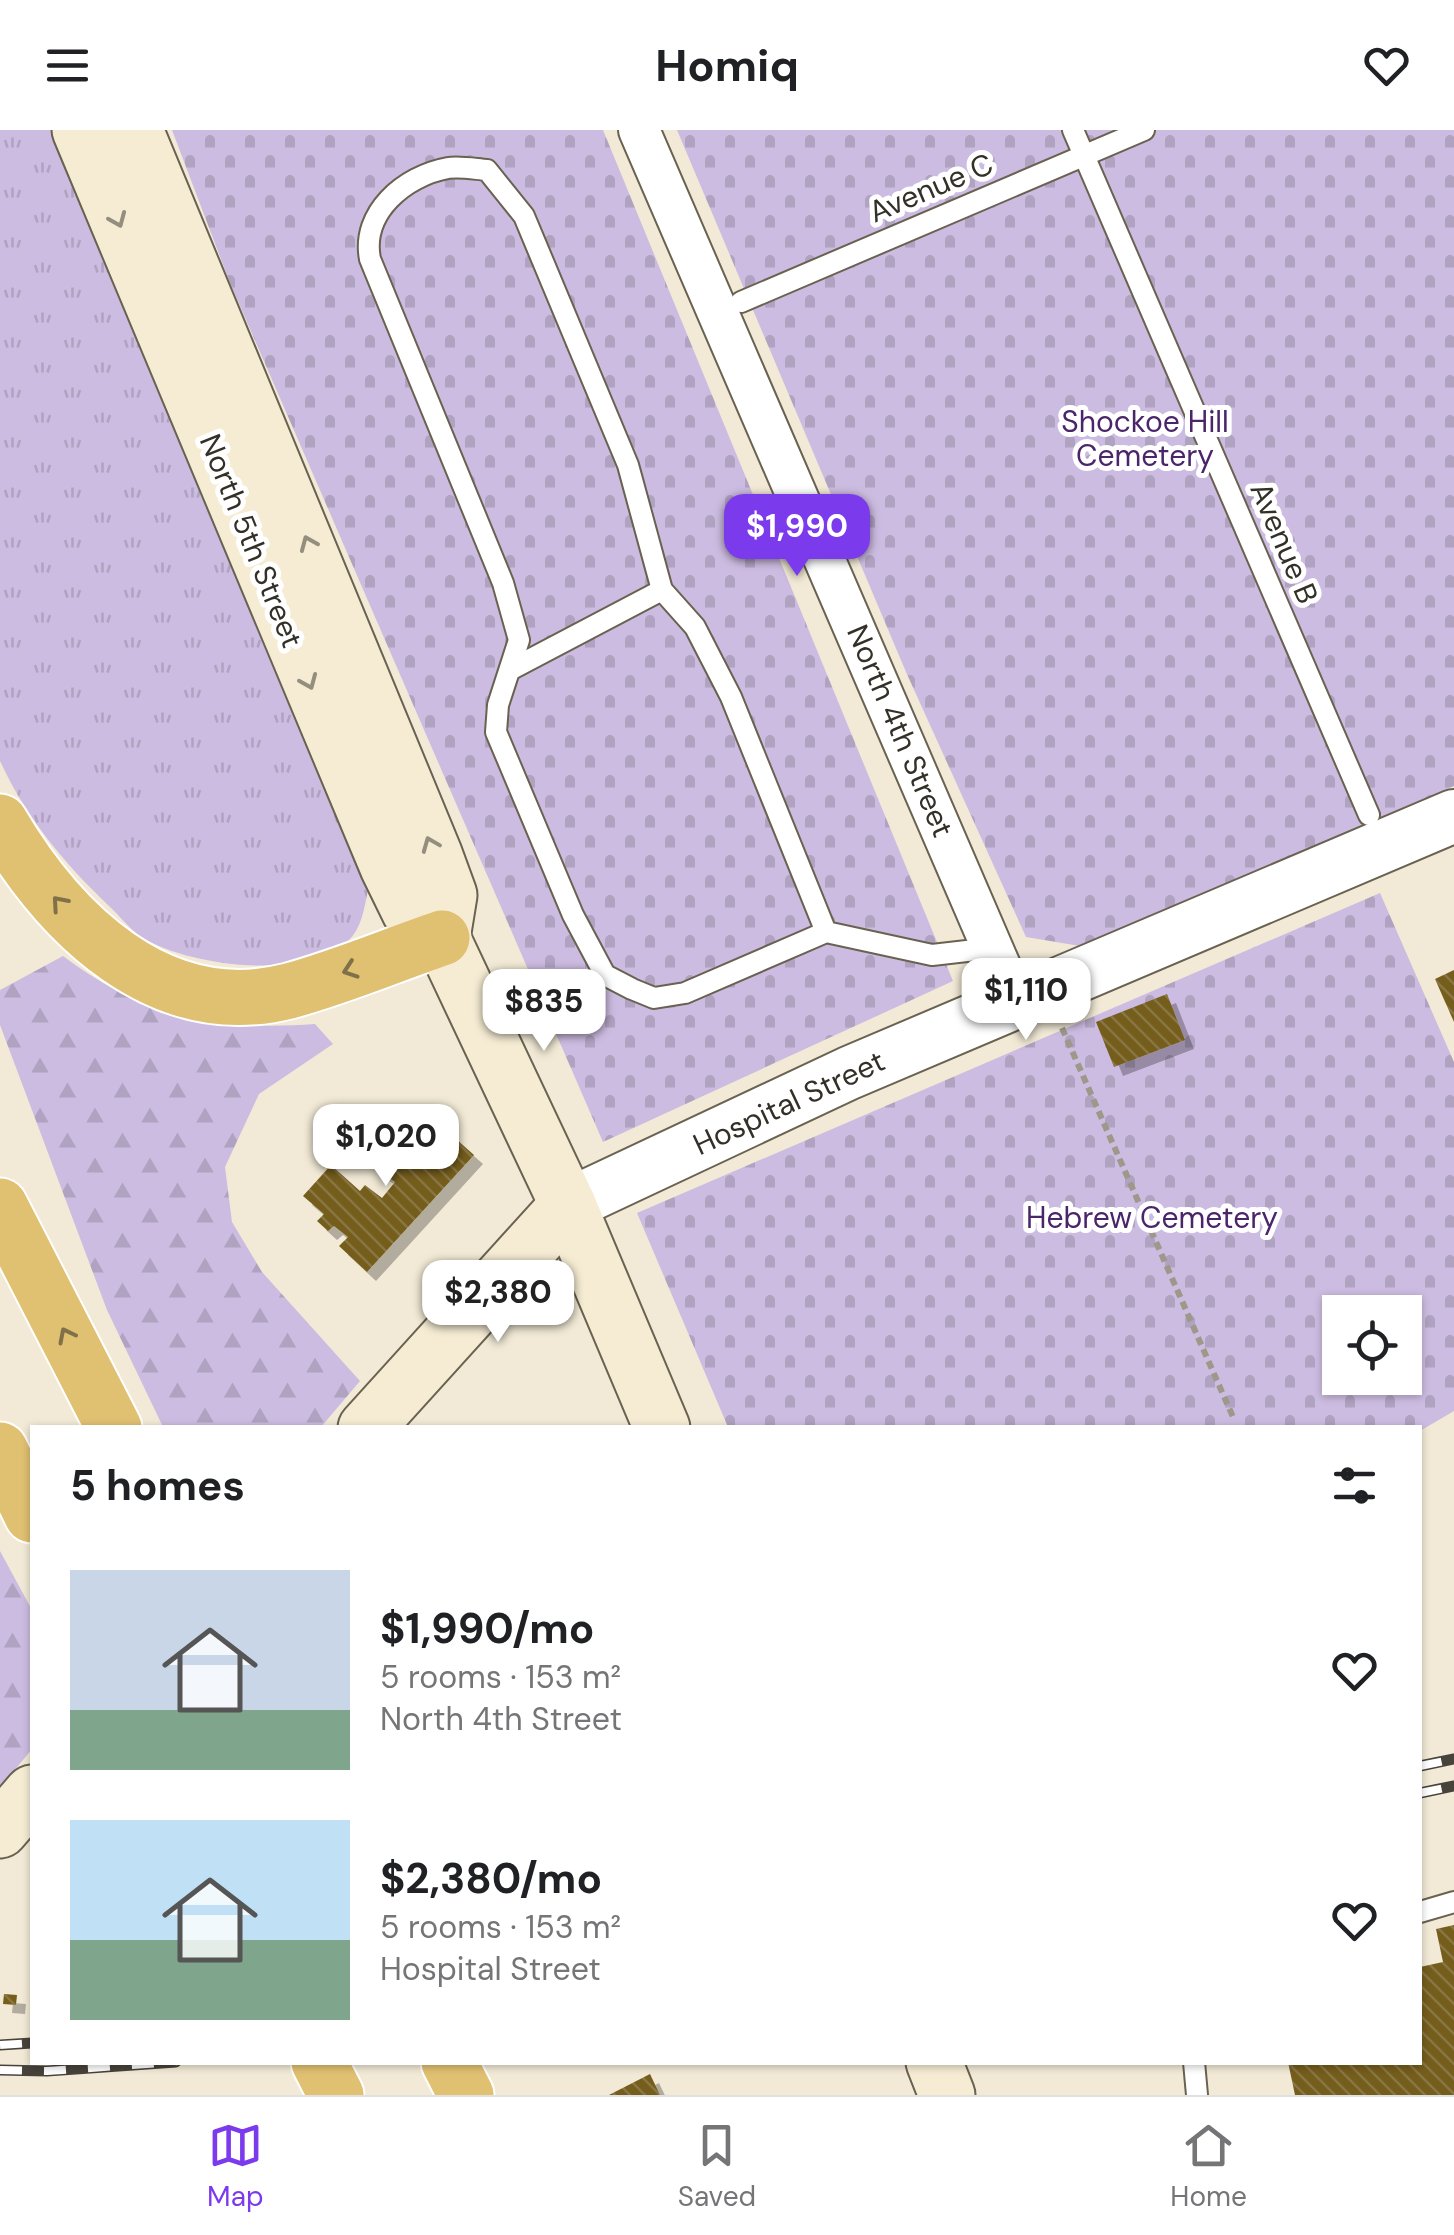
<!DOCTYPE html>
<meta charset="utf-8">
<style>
body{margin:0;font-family:"DM Sans",sans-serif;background:#f6f6f6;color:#202124;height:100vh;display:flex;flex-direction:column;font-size:38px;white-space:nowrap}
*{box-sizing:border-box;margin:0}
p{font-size:32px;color:#757577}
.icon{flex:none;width:55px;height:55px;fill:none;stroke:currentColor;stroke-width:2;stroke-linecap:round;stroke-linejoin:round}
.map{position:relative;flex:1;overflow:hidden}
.drawer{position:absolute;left:30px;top:1295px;width:1392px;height:640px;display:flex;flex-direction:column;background:#fff;border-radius:0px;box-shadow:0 2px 8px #0004}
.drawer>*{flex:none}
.tools{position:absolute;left:1322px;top:1165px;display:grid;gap:20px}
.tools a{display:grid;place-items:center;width:100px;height:100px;border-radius:0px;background:#fff;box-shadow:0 2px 8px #0004;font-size:50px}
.price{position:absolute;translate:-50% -85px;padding:0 22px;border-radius:20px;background:#fff;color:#222;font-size:32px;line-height:65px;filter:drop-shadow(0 2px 5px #0008)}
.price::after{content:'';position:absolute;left:50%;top:60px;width:30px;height:22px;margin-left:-15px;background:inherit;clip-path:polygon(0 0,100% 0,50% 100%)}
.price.active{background:#7c3aed;color:#fff}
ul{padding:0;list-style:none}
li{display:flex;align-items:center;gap:30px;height:250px;padding:0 40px}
li span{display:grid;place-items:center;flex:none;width:280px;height:200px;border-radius:0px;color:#555}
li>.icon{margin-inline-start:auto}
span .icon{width:120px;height:120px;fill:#fffc;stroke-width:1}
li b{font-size:42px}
h2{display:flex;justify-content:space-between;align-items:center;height:120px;padding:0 40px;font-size:42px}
header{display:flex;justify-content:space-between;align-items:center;height:130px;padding:0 40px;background:#fff;font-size:45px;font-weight:700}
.tab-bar{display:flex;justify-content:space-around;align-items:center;height:140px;border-top:2px solid #e0e0e0;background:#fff;font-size:28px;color:#757577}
.tab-bar a{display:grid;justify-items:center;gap:5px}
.tab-bar .active{color:#7c3aed}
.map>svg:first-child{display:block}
.grass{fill:url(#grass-tufts)}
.forest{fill:url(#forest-firs)}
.cemetery{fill:url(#cemetery-stones);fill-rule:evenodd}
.building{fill:url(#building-back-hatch);filter:url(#shadow)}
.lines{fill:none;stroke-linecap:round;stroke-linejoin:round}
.service-casing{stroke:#696251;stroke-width:24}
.minor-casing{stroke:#696251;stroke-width:44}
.tertiary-casing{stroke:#696251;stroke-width:56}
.secondary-casing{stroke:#696251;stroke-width:59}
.motorway-casing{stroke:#fff;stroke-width:59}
.path{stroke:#9d9889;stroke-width:6;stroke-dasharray:8 5;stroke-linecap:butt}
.service{stroke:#fff;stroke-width:20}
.minor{stroke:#fff;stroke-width:40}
.tertiary{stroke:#fff;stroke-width:52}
.secondary{stroke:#f6ecd4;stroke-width:55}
.motorway{stroke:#e0c071;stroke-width:55}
.rail-casing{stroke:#47433a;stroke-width:11}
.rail{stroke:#fff;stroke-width:8;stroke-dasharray:22;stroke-linecap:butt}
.oneway{stroke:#948e7e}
.oneway2{stroke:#817149}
.labels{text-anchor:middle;stroke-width:10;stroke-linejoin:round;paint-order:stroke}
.street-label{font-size:30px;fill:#333028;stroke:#fff}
.park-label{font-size:30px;fill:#4b256a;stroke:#fff}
</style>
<header><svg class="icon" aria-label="menu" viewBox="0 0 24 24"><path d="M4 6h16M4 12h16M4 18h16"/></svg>Homiq<svg class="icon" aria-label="heart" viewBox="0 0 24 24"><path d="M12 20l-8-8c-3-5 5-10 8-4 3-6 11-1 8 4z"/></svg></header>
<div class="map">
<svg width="1454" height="1965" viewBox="0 0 1454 1965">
<defs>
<pattern id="grass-tufts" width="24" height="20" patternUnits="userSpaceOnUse" patternTransform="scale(2.5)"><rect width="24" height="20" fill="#cdbce1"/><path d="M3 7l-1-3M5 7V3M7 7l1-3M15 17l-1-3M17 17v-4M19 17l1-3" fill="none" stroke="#b0a2c1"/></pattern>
<pattern id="forest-firs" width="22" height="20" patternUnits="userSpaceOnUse" patternTransform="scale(2.5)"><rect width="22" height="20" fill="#cdbce1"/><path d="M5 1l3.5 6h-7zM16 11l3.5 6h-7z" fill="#b0a2c1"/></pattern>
<pattern id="cemetery-stones" width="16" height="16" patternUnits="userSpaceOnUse" patternTransform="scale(2.5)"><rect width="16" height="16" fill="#cdbce1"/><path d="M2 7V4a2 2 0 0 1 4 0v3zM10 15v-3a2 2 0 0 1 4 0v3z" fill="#b0a2c1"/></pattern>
<pattern id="building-back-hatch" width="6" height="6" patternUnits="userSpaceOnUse" patternTransform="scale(2.5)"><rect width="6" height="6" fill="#755d1b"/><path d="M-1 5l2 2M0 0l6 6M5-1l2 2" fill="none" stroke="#887644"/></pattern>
<filter id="shadow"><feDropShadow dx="9" dy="9" stdDeviation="0" flood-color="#0004"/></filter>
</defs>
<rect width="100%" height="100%" fill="#f2ead6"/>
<path class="grass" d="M0,0H60L369,757C364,776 363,798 347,812C304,851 189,836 143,808C130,800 120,786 109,776C63,732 27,689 0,631Z"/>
<g class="forest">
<path d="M63,826C144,887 216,901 315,894L333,914L259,964L225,1037L232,1092L262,1142L360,1251L321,1297H163L107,1180L0,895V860Z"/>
<polygon points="0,1421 32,1480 32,1619 0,1658"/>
</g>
<g class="cemetery">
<polygon points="172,0 603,0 953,851 603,1012 230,153"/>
<polygon points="677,0 1454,0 1454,656 1080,816 1026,807 906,542"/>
<path d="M1380,763L1454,932V1281L1420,1301L728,1297L637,1083ZM1340,1182H1405V1248H1340Z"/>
</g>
<g class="building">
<polygon points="1454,840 1454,892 1435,849"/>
<polygon points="1167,864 1185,910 1114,937 1096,892"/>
<polygon points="382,979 430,1021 447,1001 474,1025 367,1142 339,1116 348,1107 334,1096 328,1101 317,1091 324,1084 303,1066 331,1035 360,1061 365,1055 382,1068 395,1052 379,1041 384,1035 355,1011"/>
<polygon points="1454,1795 1454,1965 1295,1965 1288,1932 1420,1932 1420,1837 1443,1832 1436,1799"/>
<polygon points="4,1864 17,1865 16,1875 3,1874"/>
<polygon points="650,1944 660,1965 609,1965"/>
</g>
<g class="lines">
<g class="service-casing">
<g id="service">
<polyline points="1073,0 1369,685"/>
<polyline points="741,172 1144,0"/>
<polyline points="510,540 662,460"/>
<path d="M826,802L731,567L695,497L662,460L628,335L524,86L487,40C475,39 459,36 448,38C404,46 361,83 370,129L503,453L519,510L498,575L496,602L573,785L605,845L632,859L654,868L685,863L826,802L932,825L993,818"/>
<polyline points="1420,1782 1454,1772"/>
<polyline points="1194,1932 1197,1965"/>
</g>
</g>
<g class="minor-casing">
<polyline id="minor" points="639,0 1016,873"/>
</g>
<g class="tertiary-casing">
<polyline id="tertiary" points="568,1075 849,943 1454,686"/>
</g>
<g class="secondary-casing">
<g id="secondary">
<polyline points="80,0 388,737 410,782 442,808 568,1075 662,1298"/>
<polyline points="135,0 434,724 449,765 442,808"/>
<polyline points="366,1298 568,1075"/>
<polyline points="0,1700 32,1663"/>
<polyline points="934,1932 947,1965"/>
</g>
</g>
<g class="motorway-casing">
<g id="motorway">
<path d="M0,692C60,794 160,894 289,861C341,847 392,825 442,808"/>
<polyline points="0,1076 114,1298"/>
<polyline points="0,1320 32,1385"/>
<polyline points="319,1932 336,1965"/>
<polyline points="449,1932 466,1965"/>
</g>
</g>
<polyline class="path" points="1062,898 1233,1287"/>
<use href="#service" class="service"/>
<use href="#minor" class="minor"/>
<use href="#tertiary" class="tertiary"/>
<use href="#secondary" class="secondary"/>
<use href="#motorway" class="motorway"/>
<g class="rail-casing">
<g id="rail">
<polyline points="1420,1636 1454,1629"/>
<polyline points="1420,1663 1454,1656"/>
<polyline points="0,1915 32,1913"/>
<polyline points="0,1940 47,1941 176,1932"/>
</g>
</g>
<use href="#rail" class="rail"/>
</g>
<defs><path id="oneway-chevron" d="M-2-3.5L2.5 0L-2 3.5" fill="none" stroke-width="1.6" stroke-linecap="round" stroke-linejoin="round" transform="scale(2.5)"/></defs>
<g class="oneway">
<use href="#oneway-chevron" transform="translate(118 90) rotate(67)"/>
<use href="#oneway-chevron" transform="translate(308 413) rotate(-113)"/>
<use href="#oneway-chevron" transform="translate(309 552) rotate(67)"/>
<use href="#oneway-chevron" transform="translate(430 714) rotate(-112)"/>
</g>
<g class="oneway2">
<use href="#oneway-chevron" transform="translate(59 773) rotate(-131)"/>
<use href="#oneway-chevron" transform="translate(350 840) rotate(161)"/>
<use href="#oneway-chevron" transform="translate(66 1205) rotate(-117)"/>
</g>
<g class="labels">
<g class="street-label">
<text transform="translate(931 58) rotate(-23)" y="10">Avenue C</text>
<text transform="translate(251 411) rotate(68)" y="10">North 5th Street</text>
<text transform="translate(1284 413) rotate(67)" y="10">Avenue B</text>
<text transform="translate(900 601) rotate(67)" y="10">North 4th Street</text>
<text transform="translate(789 973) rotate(-25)" y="10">Hospital Street</text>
</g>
<g class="park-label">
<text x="1145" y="302">Shockoe Hill<tspan x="1145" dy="34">Cemetery</tspan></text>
<text x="1152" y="1098">Hebrew Cemetery</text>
</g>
</g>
</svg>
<div class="tools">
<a><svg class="icon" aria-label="locate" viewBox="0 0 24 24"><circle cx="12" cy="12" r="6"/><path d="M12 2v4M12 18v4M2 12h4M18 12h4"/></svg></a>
</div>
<b class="price active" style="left:797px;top:449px">$1,990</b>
<b class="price" style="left:1026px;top:913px">$1,110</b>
<b class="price" style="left:544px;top:924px">$835</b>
<b class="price" style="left:386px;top:1059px">$1,020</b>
<b class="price" style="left:498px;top:1215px">$2,380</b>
<section class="drawer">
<h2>5 homes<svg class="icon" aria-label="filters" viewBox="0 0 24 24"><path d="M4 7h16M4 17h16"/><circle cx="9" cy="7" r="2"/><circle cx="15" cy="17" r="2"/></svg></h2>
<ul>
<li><span style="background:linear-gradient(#c9d6e8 70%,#7fa58c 0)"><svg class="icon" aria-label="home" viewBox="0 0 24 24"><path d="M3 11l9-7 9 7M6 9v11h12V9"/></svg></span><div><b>$1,990/mo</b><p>5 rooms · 153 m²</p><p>North 4th Street</p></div><svg class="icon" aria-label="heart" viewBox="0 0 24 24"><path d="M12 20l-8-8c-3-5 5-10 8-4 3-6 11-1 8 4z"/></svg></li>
<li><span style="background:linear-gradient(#bfe0f5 60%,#7fa58c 0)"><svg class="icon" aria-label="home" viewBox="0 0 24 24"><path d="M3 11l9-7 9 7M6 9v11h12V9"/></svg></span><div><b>$2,380/mo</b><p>5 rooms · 153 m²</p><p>Hospital Street</p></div><svg class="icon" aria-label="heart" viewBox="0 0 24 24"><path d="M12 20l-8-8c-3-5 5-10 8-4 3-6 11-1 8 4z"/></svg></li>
</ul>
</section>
</div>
<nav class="tab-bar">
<a class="active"><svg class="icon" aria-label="map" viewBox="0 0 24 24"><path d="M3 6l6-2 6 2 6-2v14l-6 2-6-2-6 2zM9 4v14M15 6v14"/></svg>Map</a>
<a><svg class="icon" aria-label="saved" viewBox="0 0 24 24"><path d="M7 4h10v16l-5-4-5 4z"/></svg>Saved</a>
<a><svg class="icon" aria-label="home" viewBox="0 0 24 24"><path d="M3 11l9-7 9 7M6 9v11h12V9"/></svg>Home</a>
</nav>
